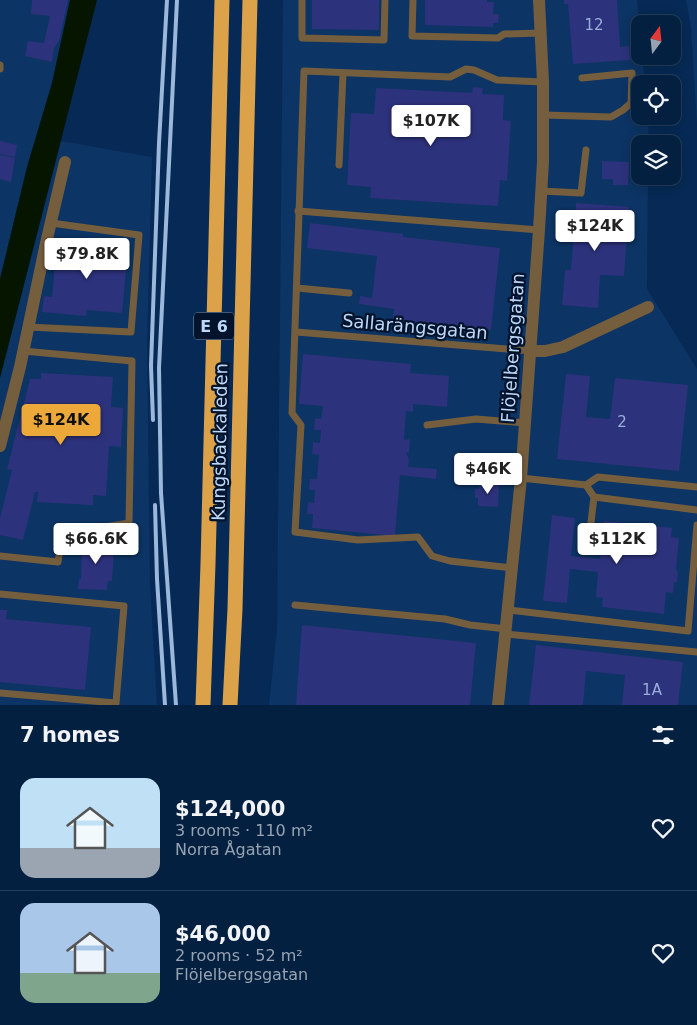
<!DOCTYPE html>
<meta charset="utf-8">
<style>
body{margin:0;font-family:"DejaVu Sans",sans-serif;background:#0d2847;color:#f1f3f6;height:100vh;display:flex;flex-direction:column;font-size:19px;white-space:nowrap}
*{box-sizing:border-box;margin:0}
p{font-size:16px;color:#97a3b1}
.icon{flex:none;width:28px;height:28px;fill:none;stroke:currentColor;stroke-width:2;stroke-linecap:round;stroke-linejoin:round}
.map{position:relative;height:705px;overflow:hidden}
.panel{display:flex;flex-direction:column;background:#042040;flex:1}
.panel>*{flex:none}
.needle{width:32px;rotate:15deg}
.fabs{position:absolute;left:631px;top:15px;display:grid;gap:10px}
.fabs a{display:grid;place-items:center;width:50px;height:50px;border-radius:10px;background:#042040;box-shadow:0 2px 12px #0003,0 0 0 1px #253e59;font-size:25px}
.price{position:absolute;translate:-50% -42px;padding:0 11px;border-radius:5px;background:#fff;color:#222;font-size:16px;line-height:32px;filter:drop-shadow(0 1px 2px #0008)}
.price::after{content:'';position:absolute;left:50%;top:30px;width:15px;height:11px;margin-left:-8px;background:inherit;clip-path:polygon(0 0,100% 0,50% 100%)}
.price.selected{background:#eca93a;color:#111}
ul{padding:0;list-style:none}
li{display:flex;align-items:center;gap:15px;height:125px;padding:0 20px}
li+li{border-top:1px solid #253e59}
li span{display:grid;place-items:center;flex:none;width:140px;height:100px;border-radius:15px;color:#555}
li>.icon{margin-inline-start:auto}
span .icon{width:60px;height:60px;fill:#fffc;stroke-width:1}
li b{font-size:21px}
h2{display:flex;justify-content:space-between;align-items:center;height:60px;padding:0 20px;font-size:21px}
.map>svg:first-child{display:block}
.built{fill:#0c3464}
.water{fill:#061500}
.building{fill:#2d327c}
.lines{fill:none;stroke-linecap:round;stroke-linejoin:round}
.lane{stroke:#755e3d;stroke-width:7}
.street{stroke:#755e3d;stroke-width:12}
.highway{stroke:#dba24a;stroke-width:15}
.rail{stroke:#9bb7da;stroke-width:4}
.labels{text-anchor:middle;stroke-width:4.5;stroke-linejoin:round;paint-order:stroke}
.number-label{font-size:15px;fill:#99aed9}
.shield{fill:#02132b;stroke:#859cba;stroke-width:1}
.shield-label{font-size:16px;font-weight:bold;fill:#bdd7f8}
.street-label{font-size:18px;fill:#bdd7f8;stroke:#02132b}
</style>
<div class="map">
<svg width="697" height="705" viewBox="0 0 697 705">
<rect width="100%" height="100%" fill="#062a55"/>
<g class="built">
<polygon points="0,0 70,0 52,83 27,167 0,279"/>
<polygon points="283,0 637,0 640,32 640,56 642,56 645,84 640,84 640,116 649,116 648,144 640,144 640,176 648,176 647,289 697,369 697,705 269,705 277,630"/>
<polygon points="686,0 697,0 697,124 691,28"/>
<polygon points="61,141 152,157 147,346 150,585 157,705 0,705 0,378"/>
</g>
<polygon class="water" points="70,0 97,0 0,378 0,279 27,167 52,83"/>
<g class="building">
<polygon points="32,0 68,0 59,41 54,48 52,62 25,56 28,41 44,43 50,16 31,14"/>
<polygon points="312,0 379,0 379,30 312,29"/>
<polygon points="425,0 487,0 487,2 494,2 493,14 499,14 498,23 493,23 493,27 425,25"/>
<polygon points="564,0 617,0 620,47 629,46 630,60 573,64 568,4 564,4"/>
<polygon points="473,87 483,88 482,94 504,95 503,120 511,121 507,181 500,180 498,206 370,198 371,187 347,185 351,113 374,114 376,88 472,93"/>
<polygon points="0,141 17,145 15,157 0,154"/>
<polygon points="0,155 15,158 11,182 0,179"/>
<polygon points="602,161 629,162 628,185 613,185 613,179 602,179"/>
<polygon points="576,203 629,207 624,276 600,275 598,308 562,305 565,270 571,270"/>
<polygon points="310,223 403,234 403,237 500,248 491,330 393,319 394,309 359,304 360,296 372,298 377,256 307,248"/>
<polygon points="57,242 128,249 122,313 87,310 86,316 42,312 44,296 52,297"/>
<polygon points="303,354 411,364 410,373 449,376 447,407 413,404 413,412 406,411 404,440 410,439 409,453 406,452 409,460 408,467 437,469 436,479 400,475 395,536 312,528 313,514 307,514 308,502 314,503 315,490 309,490 310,479 317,479 319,455 312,454 313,442 320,443 321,430 314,430 315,418 321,419 323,406 299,404"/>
<polygon points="41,373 113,377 111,407 123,408 121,447 109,446 106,496 93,495 93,505 37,502 38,492 35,492 23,540 0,535 0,518 12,470 7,469 30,379 41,379"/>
<polygon points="566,374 590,376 586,417 610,419 615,378 688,385 679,471 557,459"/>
<polygon points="480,482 499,483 498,507 478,506 478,498 475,498 475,489 479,489"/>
<polygon points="552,515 575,518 571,556 600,559 604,521 672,528 671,537 679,538 676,569 678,573 677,582 674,582 673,593 666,592 664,614 602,607 603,598 596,597 598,572 570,569 567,603 543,601"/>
<polygon points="82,539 108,540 108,551 114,551 112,581 108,581 107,590 78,589 79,579 81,579"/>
<polygon points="0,610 7,610 6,619 91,627 85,690 0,682"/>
<polygon points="302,625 476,643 470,705 296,705"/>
<polygon points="536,645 683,662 678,705 622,705 625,675 586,671 583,705 529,705"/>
</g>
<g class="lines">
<g class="lane">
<polyline points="302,0 302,38 384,40 385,0"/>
<polyline points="413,0 412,36 498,38 504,34 541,33"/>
<polyline points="0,65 0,69"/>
<polyline points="543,115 611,117 623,110 631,103 632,73 582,78"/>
<polyline points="339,165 343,73"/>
<polyline points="541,191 581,193 586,150"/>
<polyline points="298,211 539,230"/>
<polyline points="297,288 349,293"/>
<polyline points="28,327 131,332 139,235 51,223"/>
<polyline points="296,332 532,351"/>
<polyline points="427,425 476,419 526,423"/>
<polyline points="521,478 586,485 598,477 697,487"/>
<polyline points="586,485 594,497 589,539"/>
<polyline points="594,497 697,510"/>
<polyline points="0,556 58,562 62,538 75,532 129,523 132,361 23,351"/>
<polyline points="513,568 450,561 432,556 418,537 358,540 295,532 301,425 292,413 304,71 450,77 466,69 474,70 497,80 543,82"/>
<polyline points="0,594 124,606 116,703 0,693"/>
<polyline points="295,605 445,619 470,625 507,629"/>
<polyline points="509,610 688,631 697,525"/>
<polyline points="506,634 697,652"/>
</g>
<g class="street">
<polyline points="532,351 545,351 563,347 648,307"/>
<polyline points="0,446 20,367 46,243 65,162"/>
<polyline points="498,705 521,478 539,230 543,162 543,82 539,0"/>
</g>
<g class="highway">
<polyline points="203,705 208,564 222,0"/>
<polyline points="230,705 235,609 250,0"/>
</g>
<g class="rail">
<polyline points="153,420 151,366 159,143 167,0"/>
<polyline points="155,505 157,579 165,705"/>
<polyline points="176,705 161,493 159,368 177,0"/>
</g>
</g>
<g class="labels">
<g class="number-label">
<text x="594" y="30">12</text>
<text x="622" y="427">2</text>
<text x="652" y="695">1A</text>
</g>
<rect class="shield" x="194" y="312.5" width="40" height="27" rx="4"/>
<g class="shield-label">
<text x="214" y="332">E 6</text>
</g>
<g class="street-label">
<text transform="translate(415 327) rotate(5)" y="6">Sallarängsgatan</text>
<text transform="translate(513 348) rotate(-86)" y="6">Flöjelbergsgatan</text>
<text transform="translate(220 442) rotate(-89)" y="6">Kungsbackaleden</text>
</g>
</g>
</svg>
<div class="fabs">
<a><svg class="needle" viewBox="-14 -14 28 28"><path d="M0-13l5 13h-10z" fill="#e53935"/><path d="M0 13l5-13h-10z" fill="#97a3b1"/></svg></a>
<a><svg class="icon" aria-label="locate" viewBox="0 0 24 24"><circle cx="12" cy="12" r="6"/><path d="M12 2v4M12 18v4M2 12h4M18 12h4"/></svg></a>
<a><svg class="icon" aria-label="layers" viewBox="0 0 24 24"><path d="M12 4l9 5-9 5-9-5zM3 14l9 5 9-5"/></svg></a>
</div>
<b class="price" style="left:431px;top:147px">$107K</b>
<b class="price" style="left:595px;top:252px">$124K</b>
<b class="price" style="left:87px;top:280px">$79.8K</b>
<b class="price selected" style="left:61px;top:446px">$124K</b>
<b class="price" style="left:488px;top:495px">$46K</b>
<b class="price" style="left:96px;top:565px">$66.6K</b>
<b class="price" style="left:617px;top:565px">$112K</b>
</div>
<section class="panel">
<h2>7 homes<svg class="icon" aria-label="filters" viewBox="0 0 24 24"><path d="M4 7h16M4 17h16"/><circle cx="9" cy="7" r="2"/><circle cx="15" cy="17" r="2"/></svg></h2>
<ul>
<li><span style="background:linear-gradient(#bfe0f5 70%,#9aa5b1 0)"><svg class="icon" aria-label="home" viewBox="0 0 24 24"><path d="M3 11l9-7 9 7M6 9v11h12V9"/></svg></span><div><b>$124,000</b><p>3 rooms · 110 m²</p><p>Norra Ågatan</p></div><svg class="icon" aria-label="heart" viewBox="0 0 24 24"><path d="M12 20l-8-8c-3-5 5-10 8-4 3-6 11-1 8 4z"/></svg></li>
<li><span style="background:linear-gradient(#a9c7e8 70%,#7fa58c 0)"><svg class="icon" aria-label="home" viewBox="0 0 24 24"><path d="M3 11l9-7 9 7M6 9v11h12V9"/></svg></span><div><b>$46,000</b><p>2 rooms · 52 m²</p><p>Flöjelbergsgatan</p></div><svg class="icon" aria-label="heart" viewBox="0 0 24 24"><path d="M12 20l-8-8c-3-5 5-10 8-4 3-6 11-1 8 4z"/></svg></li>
</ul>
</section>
